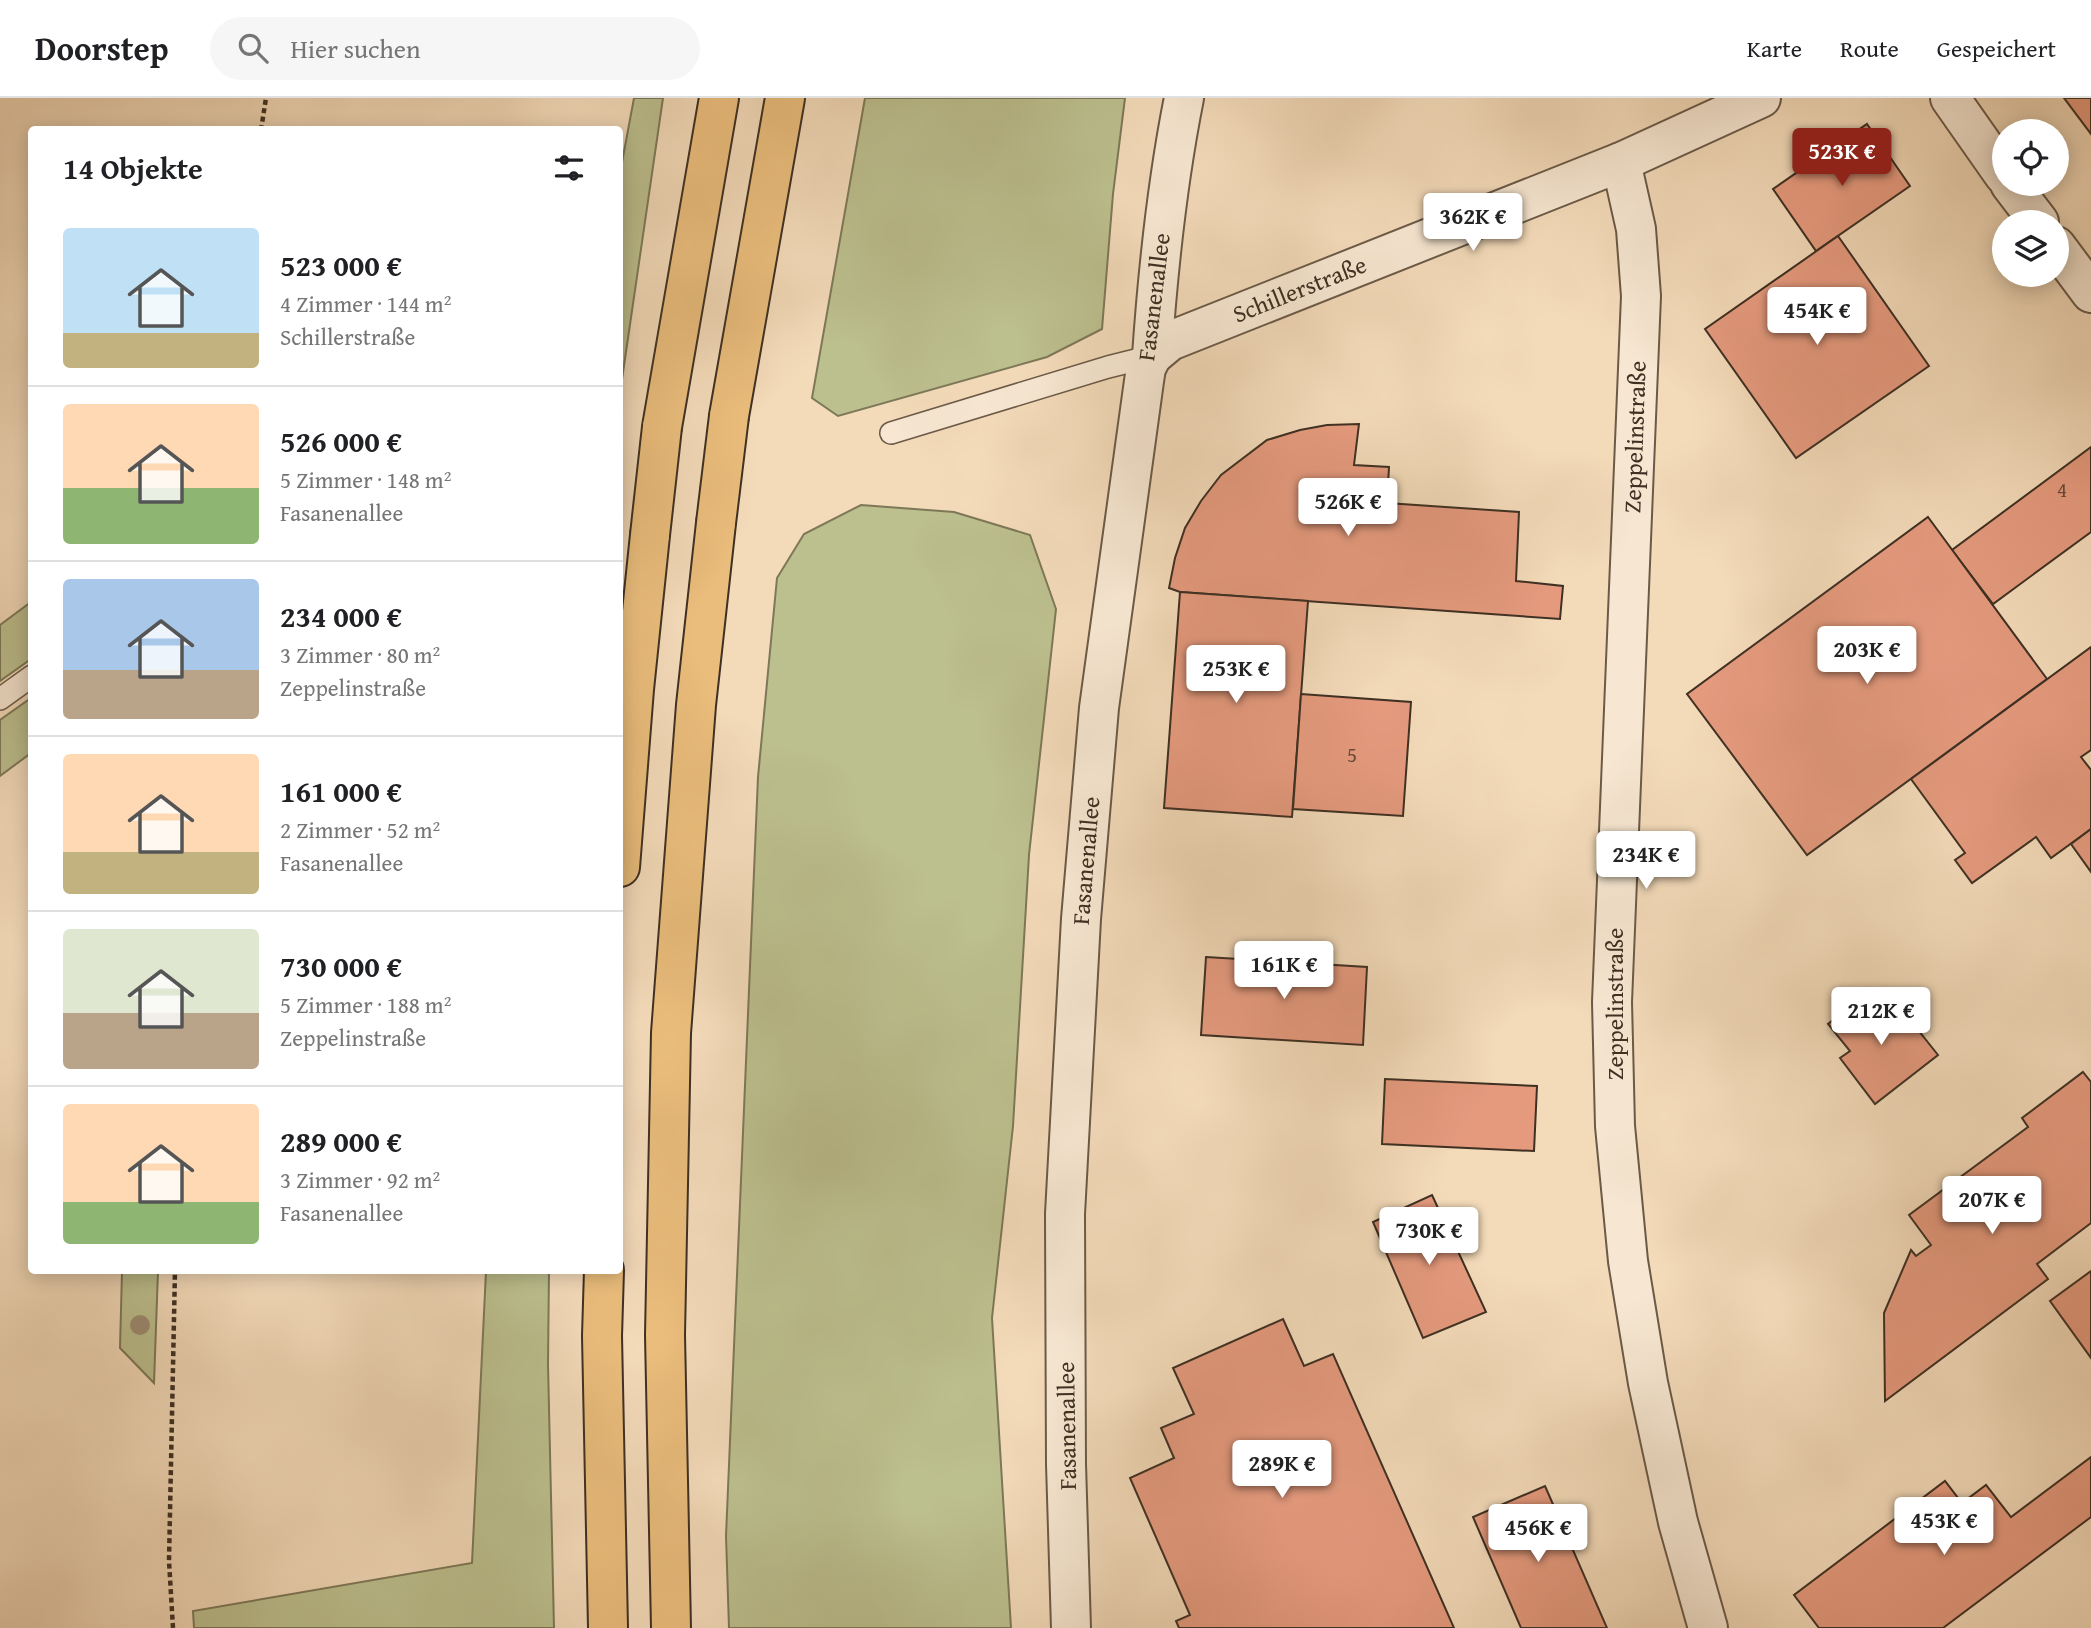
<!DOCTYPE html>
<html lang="de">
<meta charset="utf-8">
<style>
body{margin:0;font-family:"Gentium Book Plus",serif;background:#f6f6f6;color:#202124;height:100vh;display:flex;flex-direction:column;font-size:26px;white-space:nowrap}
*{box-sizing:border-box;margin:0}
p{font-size:23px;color:#757577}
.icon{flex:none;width:38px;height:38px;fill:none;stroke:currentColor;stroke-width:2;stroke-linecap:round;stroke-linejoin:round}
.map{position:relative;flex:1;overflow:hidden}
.side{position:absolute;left:28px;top:28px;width:595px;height:1148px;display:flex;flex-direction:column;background:#fff;border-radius:7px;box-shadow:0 4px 18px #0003}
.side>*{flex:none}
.fabs{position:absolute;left:1992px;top:21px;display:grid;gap:14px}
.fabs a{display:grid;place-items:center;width:77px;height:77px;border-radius:50%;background:#fff;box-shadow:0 4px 18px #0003;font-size:35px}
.price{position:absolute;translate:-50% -60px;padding:0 16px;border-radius:7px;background:#fff;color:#222;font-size:23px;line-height:46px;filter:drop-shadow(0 2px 4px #0008)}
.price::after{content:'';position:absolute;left:50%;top:42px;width:21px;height:16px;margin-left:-10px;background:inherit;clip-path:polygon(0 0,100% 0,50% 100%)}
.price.on{background:#8f2418;color:#fff}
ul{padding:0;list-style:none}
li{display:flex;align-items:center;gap:21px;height:175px;padding:0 35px}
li+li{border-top:2px solid #e0e0e0}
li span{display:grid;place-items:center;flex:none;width:196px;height:140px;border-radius:7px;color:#555}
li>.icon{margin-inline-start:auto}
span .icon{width:84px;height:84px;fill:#fffc;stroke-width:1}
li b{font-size:30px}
h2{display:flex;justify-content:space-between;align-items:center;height:84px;padding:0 35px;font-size:30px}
header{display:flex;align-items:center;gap:42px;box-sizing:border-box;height:98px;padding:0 35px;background:#fff;border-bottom:2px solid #e0e0e0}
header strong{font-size:33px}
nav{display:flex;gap:38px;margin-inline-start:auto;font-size:24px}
.search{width:490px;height:63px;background:#f6f6f6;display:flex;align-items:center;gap:18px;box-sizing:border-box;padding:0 24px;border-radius:38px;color:#757577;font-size:26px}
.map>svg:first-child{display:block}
.green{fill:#bcbf8e;stroke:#7d7858;stroke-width:2}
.building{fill:#e59a7e;stroke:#3e3023;stroke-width:2}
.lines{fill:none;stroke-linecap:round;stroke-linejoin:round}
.service-casing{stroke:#6b5a48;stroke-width:24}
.minor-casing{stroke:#6b5a48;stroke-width:42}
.motorway-casing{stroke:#3e3023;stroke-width:42}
.path{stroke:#3e3023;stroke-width:4.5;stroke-dasharray:5 3.5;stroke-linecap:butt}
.service{stroke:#f7e7d2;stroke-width:21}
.minor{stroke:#f7e7d2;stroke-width:38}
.motorway{stroke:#eabd7c;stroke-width:38}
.motorway-bridge-casing{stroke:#3e3023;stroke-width:42;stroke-linecap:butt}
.motorway-bridge{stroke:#eabd7c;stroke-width:38}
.tree{fill:#9d8c72}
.labels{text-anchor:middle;stroke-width:7;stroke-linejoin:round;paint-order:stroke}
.number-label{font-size:21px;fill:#684a3a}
.street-label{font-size:24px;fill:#3e3023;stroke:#f7e7d2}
</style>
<header>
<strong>Doorstep</strong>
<div class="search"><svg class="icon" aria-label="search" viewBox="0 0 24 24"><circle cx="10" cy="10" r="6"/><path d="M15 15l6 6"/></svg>Hier suchen</div>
<nav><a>Karte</a><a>Route</a><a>Gespeichert</a></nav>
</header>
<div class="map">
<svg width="2091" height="1530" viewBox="0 0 2091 1530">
<rect width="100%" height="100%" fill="#f3dab9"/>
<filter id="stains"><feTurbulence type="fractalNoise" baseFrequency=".00286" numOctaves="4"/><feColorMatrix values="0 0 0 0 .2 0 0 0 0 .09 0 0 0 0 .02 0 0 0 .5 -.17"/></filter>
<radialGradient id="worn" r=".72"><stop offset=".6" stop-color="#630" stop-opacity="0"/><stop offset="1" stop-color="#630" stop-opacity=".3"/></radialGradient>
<g class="green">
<polygon points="634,0 663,0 620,295 620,75"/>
<polygon points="865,0 1125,0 1113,96 1102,231 1047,259 838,318 812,300"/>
<polygon points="861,407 954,414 1030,437 1056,511 1029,757 1013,1028 992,1220 1011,1530 729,1530 726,1438 758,679 777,480 804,436"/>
<polygon points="31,504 31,561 0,583 0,527"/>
<polygon points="31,600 31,655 0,678 0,622"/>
<polygon points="122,1173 158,1173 154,1285 120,1250"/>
<polygon points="486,1173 549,1173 548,1266 554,1530 194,1530 193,1513 472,1465"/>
</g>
<g class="building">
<polygon points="2064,0 2091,0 2091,36"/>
<polygon points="1867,26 1910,88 1816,153 1773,91"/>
<polygon points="1838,138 1929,268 1796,360 1705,231"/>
<polygon points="1359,326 1354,367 1389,369 1387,405 1519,414 1516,483 1563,488 1560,521 1180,494 1169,490 1175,460 1185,430 1201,403 1221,377 1267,342 1300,332 1327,327"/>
<polygon points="2091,349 2091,434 1993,506 1952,452"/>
<polygon points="1928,419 2047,581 1807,757 1687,596"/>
<polygon points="1180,494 1308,503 1292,719 1164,710"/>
<polygon points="2091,549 2091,652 2081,659 2091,672 2091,731 2051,760 2036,739 1972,785 1955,762 1965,755 1911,681"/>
<polygon points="1301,596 1411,604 1403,718 1293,711"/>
<polygon points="2091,731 2091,774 2071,746"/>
<polygon points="1206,859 1367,869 1363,947 1201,937"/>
<polygon points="1861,900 1875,918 1895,903 1938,957 1875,1006 1840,960 1850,953 1828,926"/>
<polygon points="2083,974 2091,984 2091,1125 2037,1166 2048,1181 1885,1303 1884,1215 1911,1152 1916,1158 1931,1147 1909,1117 2028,1029 2022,1020"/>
<polygon points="1385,981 1537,988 1534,1053 1382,1046"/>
<polygon points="1432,1097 1486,1214 1423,1240 1373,1124"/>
<polygon points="2091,1173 2091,1260 2050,1203"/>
<polygon points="1283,1221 1304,1268 1333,1256 1454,1530 1179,1530 1176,1523 1190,1517 1130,1380 1174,1360 1161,1330 1194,1316 1173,1270"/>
<polygon points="2091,1359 2091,1419 1943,1530 1819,1530 1794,1497 1945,1383 1962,1405 1986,1387 2011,1419"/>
<polygon points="1545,1388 1607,1530 1521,1530 1473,1419"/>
</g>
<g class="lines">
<g class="service-casing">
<g id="service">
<polyline points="891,335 1108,269 1152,258"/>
<polyline points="0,601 32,578"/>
</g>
</g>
<g class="minor-casing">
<g id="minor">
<polyline points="1950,0 2004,77"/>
<polyline points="1621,64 1636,131 1641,198 1612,904 1615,1028 1628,1163 1648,1285 1678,1424 1708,1530"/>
<polyline points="2010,86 2039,124"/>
<polyline points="2056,148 2091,195"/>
<path id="s1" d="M1152,258L1170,243L1621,64L1761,0"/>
<path id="s2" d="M1071,1530L1066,1366L1065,1116L1081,821L1099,610L1144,283L1146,270L1152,258C1158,171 1167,85 1184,0"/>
</g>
</g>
<g class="motorway-casing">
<g id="motorway">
<polyline points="729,318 785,0"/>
<polyline points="662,329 719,0"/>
<polyline points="620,769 634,591 650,437"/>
<polyline points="604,1172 602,1238 608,1530"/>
<polyline points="671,1530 665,1237 671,935 696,607 716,425"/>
</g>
</g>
<g class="path">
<polyline points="261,32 266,0"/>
<polyline points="173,1530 169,1463 175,1172"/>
</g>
<use href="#service" class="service"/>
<use href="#minor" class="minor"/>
<use href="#motorway" class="motorway"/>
<g class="motorway-bridge-casing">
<g id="motorway-bridge">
<polyline points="716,425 729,318"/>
<polyline points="650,437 662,329"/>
</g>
</g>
<use href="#motorway-bridge" class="motorway-bridge"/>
</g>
<circle class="tree" cx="140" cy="1227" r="10"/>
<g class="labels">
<g class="number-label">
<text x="2062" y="399">4</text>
<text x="1352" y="664">5</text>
</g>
<g class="street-label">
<text dy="8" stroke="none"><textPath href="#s1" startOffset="163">Schillerstraße</textPath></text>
<text transform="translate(1154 199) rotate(-83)" y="8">Fasanenallee</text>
<text transform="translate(1635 339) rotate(-88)" y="8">Zeppelinstraße</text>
<text dy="8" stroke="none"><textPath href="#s2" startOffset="768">Fasanenallee</textPath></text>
<text transform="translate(1615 906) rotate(-90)" y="8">Zeppelinstraße</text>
<text transform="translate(1067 1328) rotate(-91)" y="8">Fasanenallee</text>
</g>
</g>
<rect width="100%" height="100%" filter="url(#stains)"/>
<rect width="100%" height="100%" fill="url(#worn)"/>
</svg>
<div class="fabs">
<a><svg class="icon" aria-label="locate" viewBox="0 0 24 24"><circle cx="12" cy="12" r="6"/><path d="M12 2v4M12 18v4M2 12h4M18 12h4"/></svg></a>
<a><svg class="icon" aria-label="layers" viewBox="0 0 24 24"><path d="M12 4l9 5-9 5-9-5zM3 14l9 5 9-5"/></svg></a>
</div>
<b class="price on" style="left:1842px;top:90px">523K €</b>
<b class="price" style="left:1473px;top:155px">362K €</b>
<b class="price" style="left:1817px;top:249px">454K €</b>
<b class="price" style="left:1348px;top:440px">526K €</b>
<b class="price" style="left:1867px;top:588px">203K €</b>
<b class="price" style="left:1236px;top:607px">253K €</b>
<b class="price" style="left:1646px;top:793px">234K €</b>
<b class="price" style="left:1284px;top:903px">161K €</b>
<b class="price" style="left:1881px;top:949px">212K €</b>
<b class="price" style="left:1992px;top:1138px">207K €</b>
<b class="price" style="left:1429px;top:1169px">730K €</b>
<b class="price" style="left:1282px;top:1402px">289K €</b>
<b class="price" style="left:1944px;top:1459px">453K €</b>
<b class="price" style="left:1538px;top:1466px">456K €</b>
<section class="side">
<h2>14 Objekte<svg class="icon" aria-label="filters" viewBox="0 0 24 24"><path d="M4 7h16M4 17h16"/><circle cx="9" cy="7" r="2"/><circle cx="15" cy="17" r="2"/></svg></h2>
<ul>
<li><span style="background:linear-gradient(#bfe0f5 75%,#c2b280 0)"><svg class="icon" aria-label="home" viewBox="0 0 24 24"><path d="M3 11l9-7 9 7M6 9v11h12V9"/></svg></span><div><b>523 000 €</b><p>4 Zimmer · 144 m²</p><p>Schillerstraße</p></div></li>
<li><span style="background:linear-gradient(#ffd9b3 60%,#8fb573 0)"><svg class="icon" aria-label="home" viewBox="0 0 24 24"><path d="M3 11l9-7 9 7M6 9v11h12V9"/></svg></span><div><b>526 000 €</b><p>5 Zimmer · 148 m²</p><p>Fasanenallee</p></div></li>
<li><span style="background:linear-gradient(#a9c7e8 65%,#b9a48a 0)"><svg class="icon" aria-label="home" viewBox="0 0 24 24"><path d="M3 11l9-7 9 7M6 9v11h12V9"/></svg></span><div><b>234 000 €</b><p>3 Zimmer · 80 m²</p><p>Zeppelinstraße</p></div></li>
<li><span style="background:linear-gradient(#ffd9b3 70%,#c2b280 0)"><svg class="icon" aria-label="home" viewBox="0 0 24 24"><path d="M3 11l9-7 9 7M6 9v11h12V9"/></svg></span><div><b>161 000 €</b><p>2 Zimmer · 52 m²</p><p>Fasanenallee</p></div></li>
<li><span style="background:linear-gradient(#dfe7d0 60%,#b9a48a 0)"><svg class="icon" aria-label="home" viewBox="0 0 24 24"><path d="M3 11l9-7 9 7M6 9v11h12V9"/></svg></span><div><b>730 000 €</b><p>5 Zimmer · 188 m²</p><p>Zeppelinstraße</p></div></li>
<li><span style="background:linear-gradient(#ffd9b3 70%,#8fb573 0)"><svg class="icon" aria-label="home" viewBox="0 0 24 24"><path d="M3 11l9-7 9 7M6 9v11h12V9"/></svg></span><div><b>289 000 €</b><p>3 Zimmer · 92 m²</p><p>Fasanenallee</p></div></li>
</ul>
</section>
</div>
